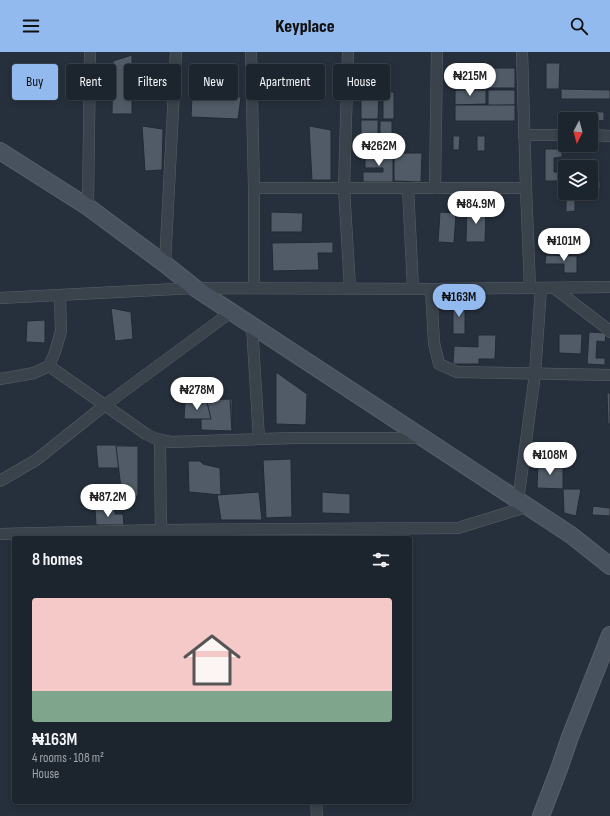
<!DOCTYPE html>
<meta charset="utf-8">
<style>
body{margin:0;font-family:"Sofia Sans Condensed",sans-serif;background:#293039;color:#f1f3f6;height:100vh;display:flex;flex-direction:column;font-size:15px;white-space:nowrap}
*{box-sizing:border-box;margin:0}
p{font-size:13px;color:#a0a4aa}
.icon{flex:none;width:22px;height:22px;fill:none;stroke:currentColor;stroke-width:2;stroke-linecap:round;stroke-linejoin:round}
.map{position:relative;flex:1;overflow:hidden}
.drawer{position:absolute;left:12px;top:484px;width:400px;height:268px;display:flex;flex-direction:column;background:#1c242d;border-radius:4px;box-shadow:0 2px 6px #0003,0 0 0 1px #3a4149}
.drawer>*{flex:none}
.banner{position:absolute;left:12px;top:12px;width:400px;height:36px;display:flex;gap:8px}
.needle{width:26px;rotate:186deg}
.buttons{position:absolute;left:558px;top:60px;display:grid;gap:8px}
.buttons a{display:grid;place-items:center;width:40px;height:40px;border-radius:4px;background:#1c242d;box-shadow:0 2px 6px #0003,0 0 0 1px #3a4149;font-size:20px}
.price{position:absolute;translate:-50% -34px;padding:0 9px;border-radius:14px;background:#fff;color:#222;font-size:13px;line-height:26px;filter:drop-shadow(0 1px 2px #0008)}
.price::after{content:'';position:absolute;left:50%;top:24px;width:12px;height:9px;margin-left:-6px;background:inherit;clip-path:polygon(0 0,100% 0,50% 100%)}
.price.on{background:#93baef;color:#111}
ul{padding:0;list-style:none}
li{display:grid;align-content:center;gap:8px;height:212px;padding:0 20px}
li span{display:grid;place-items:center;height:124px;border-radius:4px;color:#555}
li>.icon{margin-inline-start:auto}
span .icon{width:72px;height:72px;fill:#fffc;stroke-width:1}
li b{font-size:17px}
h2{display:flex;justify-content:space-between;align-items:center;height:48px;padding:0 20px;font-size:17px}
.chip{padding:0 14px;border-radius:4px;background:#1c242d;box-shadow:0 2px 6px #0003,0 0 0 1px #3a4149;font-size:14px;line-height:36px}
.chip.on{background:#93baef;color:#111}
header{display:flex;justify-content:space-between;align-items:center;height:52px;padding:0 20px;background:#93baef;color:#111;font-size:18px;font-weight:800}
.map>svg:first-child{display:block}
.building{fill:#505b67;stroke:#212933}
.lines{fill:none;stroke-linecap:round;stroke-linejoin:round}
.minor-casing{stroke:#58606a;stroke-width:12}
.secondary-casing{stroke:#58606a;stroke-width:18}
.minor{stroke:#3a424c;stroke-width:11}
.secondary{stroke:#48525f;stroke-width:16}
</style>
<header><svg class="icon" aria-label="menu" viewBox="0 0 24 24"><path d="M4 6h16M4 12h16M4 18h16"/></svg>Keyplace<svg class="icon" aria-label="search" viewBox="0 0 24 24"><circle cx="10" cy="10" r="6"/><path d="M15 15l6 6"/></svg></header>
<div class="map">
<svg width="610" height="764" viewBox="0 0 610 764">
<rect width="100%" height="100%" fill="#26303c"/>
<g class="building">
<polygon points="132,3 132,62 112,62 113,9"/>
<polygon points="546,11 560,11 559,37 546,37"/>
<rect x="489" y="16" width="26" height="20"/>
<polygon points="482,22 482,38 456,39 456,23"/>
<polygon points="561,37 610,38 610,47 561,47"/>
<polygon points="455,38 486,38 486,52 455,53"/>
<polygon points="488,38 515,38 515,53 488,54"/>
<polygon points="361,40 379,40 378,67 361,67"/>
<rect x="383" y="40" width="11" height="27"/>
<polygon points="192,45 241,45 238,67 191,65"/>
<rect x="455" y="53" width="60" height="16"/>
<polygon points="565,59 604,60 604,69 591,68 591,67 565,67"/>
<rect x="361" y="68" width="17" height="31"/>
<rect x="380" y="69" width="12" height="20"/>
<polygon points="142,74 163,77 162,118 145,119"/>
<polygon points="309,74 331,78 331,128 312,128"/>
<polygon points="453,84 460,84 459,98 453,98"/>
<rect x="477" y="84" width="8" height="15"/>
<polygon points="545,97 562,97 562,105 554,106 554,120 565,120 565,129 545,129"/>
<polygon points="365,100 393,100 393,130 363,130 363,120 383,120 383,116 365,116"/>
<polygon points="394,101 422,101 421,130 394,129"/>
<polygon points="600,129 600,137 591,137 591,130"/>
<rect x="575" y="141" width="11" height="3"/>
<polygon points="566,144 575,144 575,159 566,160"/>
<polygon points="467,155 486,157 485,190 466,190"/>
<polygon points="271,160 303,161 302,180 271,180"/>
<polygon points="440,160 456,161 454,191 438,190"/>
<polygon points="333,190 333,201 318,201 319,218 273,219 272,191"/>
<polygon points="546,203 577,204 577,221 564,221 564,212 545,212"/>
<rect x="453" y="251" width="12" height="31"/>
<polygon points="111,256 131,260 133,287 115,289"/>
<polygon points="45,268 45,291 26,290 27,269"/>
<polygon points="589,280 606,281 605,290 597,289 596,306 605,306 605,313 587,312"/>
<polygon points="559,282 582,282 581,302 559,301"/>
<polygon points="478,283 496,283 495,307 479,307 479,312 453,312 454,294 478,295"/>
<polygon points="276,320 307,342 306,373 276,372"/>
<polygon points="607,341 610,341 610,372 608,372"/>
<polygon points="202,347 232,347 232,377 201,377"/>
<polygon points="230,347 232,379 201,378 201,348"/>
<polygon points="185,350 207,350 211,367 184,367"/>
<polygon points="96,393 126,393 126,416 98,416"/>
<polygon points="116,394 138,394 138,444 122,445"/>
<polygon points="291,407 292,465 266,466 263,408"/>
<polygon points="188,409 200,409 203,412 220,416 221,443 189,440"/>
<polygon points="538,410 563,411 563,437 537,436"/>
<polygon points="563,437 581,437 576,464 564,461"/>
<polygon points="259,440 262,468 221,468 217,443"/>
<polygon points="322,440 350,442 350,462 322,461"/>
<polygon points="593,454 610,456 610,464 592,463"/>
<polygon points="95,457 115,458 115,462 123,462 124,473 96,473"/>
</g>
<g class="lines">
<g class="minor-casing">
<g id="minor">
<polyline points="251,0 254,136 254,236"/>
<polyline points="348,0 344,136 350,236"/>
<polyline points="522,0 526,136 530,236"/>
<polyline points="524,83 565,83"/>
<polyline points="591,83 610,84"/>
<polyline points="254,136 526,136"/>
<polyline points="408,136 413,236"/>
<polyline points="435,136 437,0"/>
<polyline points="88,155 90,0"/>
<polyline points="165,212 176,0"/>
<polyline points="554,236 605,275 610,280"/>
<polyline points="431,237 434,291 439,312 457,320 610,323"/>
<polyline points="0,246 195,236 431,237 610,235"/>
<polyline points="252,274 259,387"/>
<polyline points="49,314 146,382 156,387 171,390 295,386 423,386"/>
<polyline points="0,327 34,321 49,314 55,300 61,279 60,244"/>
<polyline points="160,388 161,486"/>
<polyline points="0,429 36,408 105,353 231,260"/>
<polyline points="518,449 535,322 541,236"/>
<polyline points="0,482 161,478 458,476 526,455"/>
<polyline points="316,750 317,764"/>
</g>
</g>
<g class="secondary-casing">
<g id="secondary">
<polyline points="0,99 88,155 165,212 195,236 571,483 610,514"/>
<polyline points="541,764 559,717 570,685 610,583"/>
</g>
</g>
<use href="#minor" class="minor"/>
<use href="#secondary" class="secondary"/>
</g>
</svg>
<div class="buttons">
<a><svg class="needle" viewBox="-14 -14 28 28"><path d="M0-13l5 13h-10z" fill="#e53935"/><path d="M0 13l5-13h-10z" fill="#a0a4aa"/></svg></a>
<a><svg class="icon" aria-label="layers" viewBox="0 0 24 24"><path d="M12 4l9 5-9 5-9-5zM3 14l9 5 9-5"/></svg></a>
</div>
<b class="price" style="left:470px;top:45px">₦215M</b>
<b class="price" style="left:379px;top:115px">₦262M</b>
<b class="price" style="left:476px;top:173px">₦84.9M</b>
<b class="price" style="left:564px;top:210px">₦101M</b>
<b class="price on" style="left:459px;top:266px">₦163M</b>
<b class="price" style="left:197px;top:359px">₦278M</b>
<b class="price" style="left:550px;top:424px">₦108M</b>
<b class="price" style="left:108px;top:466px">₦87.2M</b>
<div class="banner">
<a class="chip on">Buy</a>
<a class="chip">Rent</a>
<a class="chip">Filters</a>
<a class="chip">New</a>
<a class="chip">Apartment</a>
<a class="chip">House</a>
</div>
<section class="drawer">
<h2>8 homes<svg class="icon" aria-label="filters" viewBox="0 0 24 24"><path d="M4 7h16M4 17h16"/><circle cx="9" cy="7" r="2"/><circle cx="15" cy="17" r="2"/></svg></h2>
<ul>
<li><span style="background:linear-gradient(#f6c9c9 75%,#7fa58c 0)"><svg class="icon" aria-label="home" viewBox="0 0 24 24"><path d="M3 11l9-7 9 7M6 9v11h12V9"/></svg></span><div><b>₦163M</b><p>4 rooms · 108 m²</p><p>House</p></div></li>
</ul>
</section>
</div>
